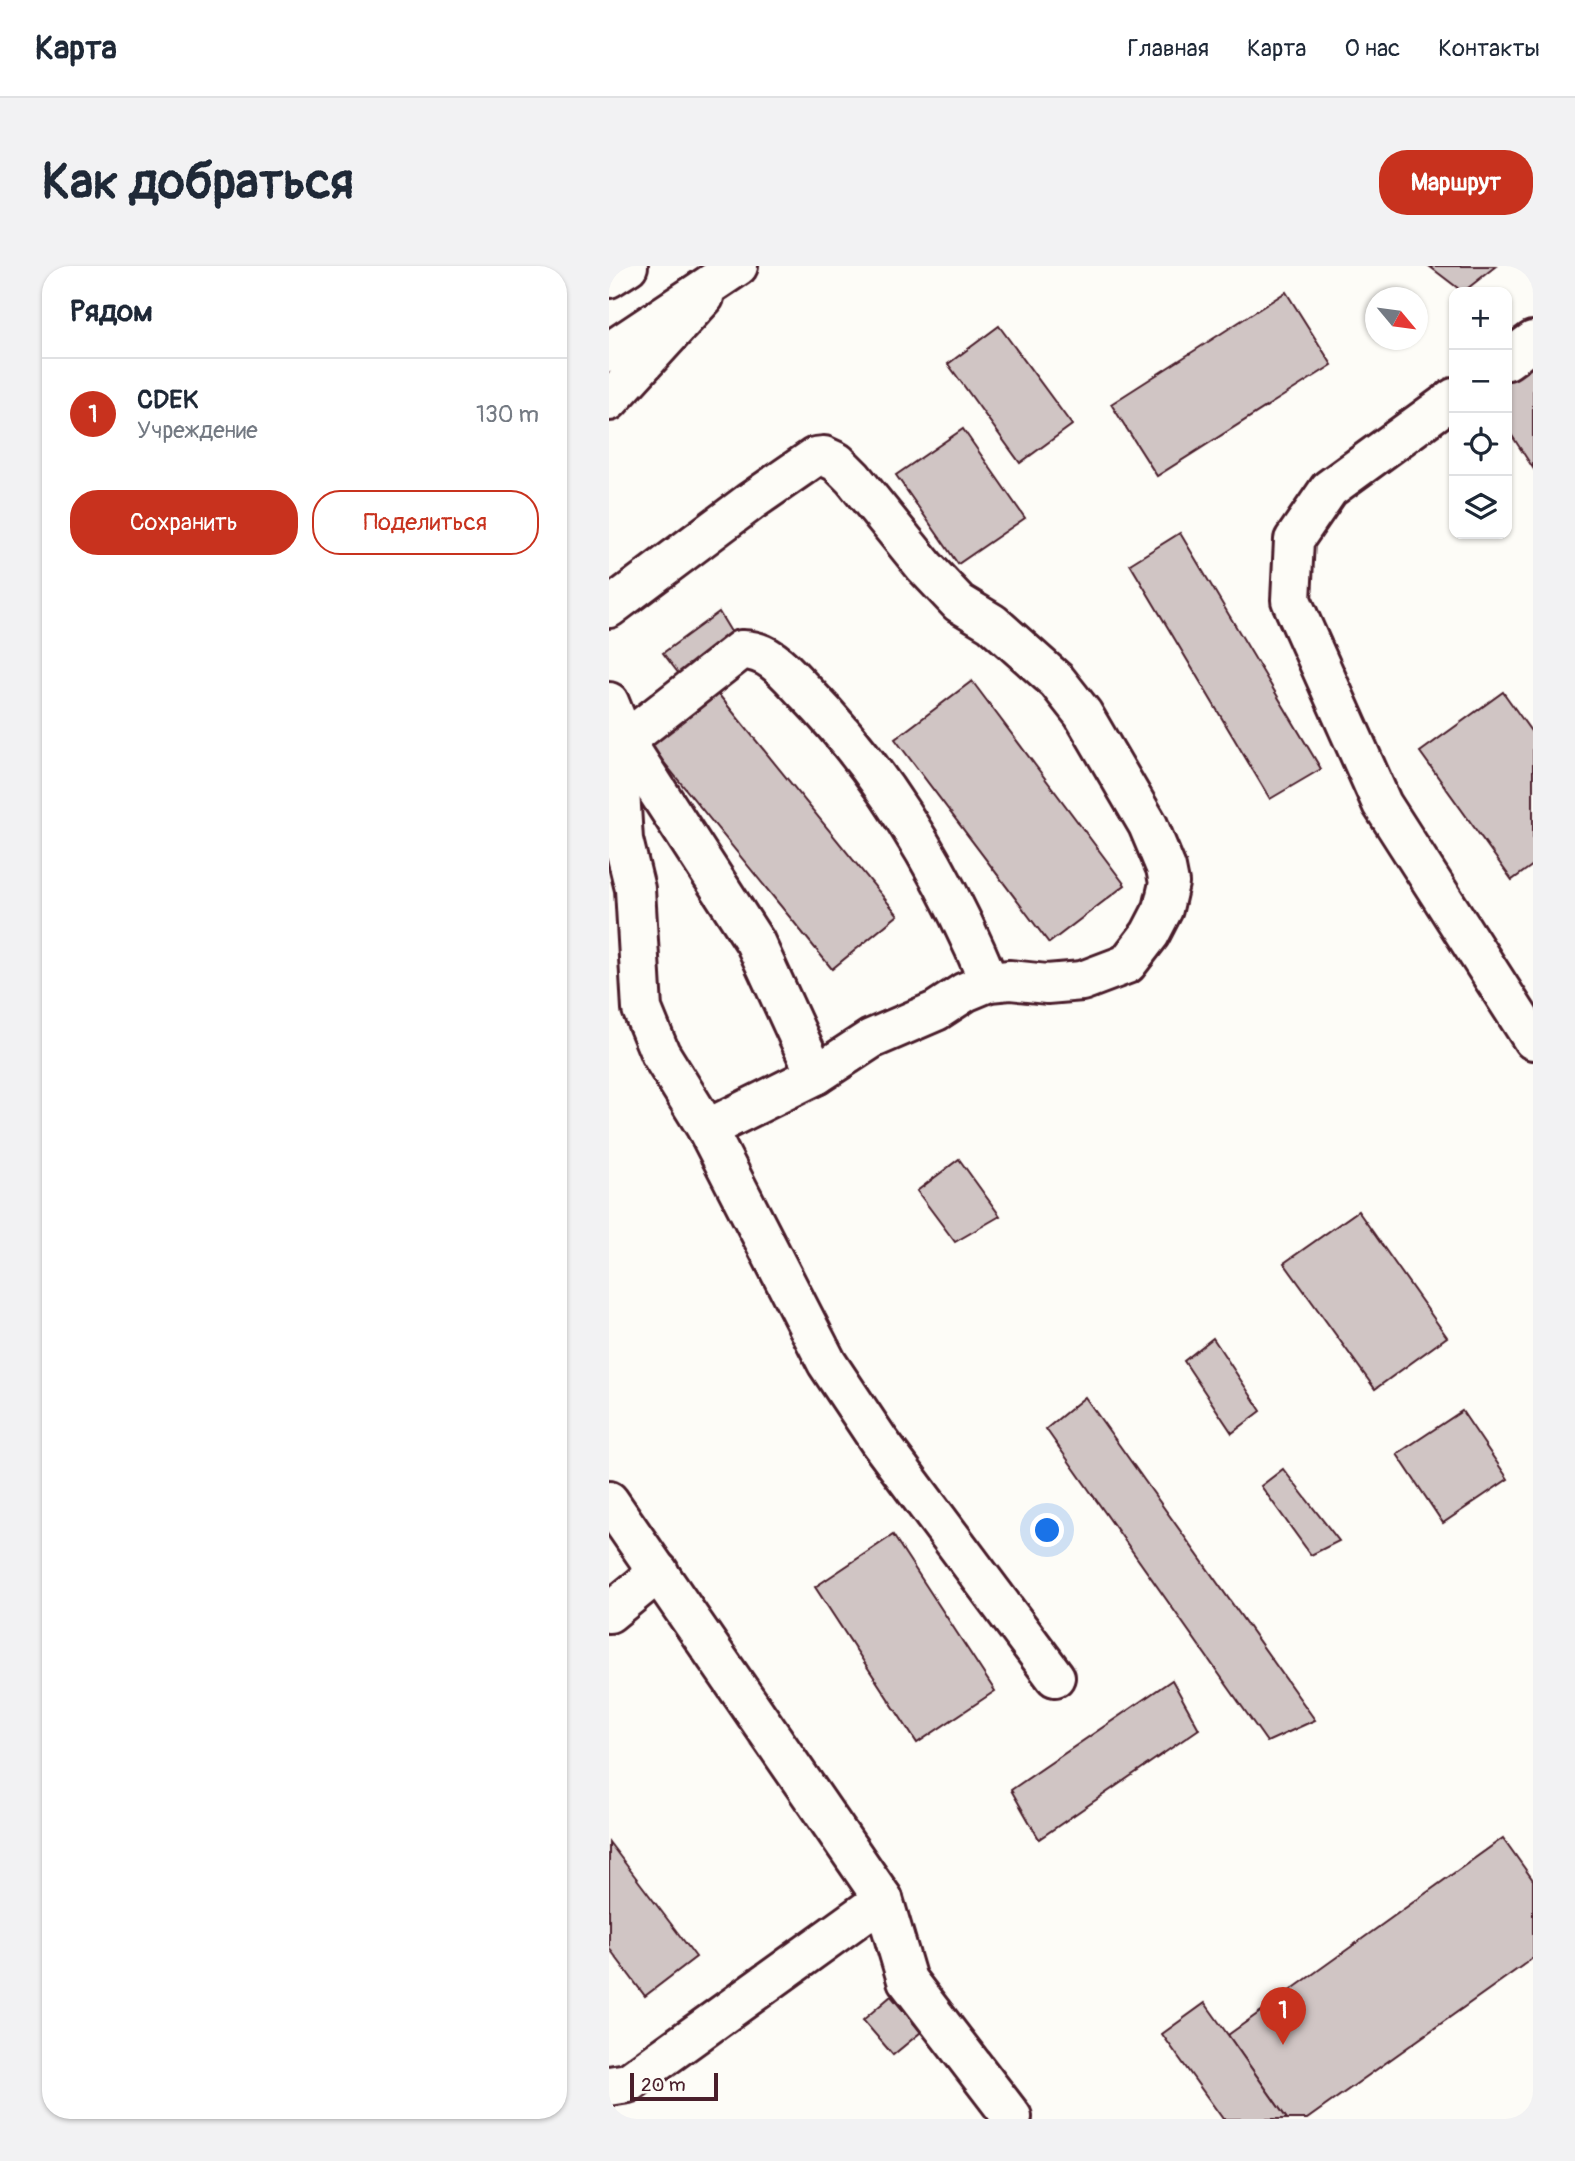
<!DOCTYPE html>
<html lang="ru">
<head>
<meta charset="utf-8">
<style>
  :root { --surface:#fff; --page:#f2f2f3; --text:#1f2937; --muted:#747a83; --line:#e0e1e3; --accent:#c8321e }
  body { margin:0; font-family:Pangolin,sans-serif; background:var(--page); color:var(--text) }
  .controls { position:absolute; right:21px; top:21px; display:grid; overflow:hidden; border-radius:14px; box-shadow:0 2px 5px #0004 }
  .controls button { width:63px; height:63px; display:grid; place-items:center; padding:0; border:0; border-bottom:2px solid var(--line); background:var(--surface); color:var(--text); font:35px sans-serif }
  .compass { position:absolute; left:756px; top:21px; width:63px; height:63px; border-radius:50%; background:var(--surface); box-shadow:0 2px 5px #0004; rotate:119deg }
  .scale { position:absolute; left:21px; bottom:18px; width:88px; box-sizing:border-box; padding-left:7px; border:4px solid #4a1f2b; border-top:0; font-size:19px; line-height:24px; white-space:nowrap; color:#4a1f2b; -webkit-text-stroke:5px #fdfcf7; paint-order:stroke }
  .you { position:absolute; left:439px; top:1265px; width:24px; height:24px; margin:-18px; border:5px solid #fff; border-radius:50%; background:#1a73e8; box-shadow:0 0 0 10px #1a73e833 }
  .badge { display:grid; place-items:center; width:46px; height:46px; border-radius:50%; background:var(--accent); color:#fff; font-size:23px; font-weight:700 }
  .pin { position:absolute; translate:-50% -58px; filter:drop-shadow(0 2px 4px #0008) }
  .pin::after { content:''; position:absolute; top:37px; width:24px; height:21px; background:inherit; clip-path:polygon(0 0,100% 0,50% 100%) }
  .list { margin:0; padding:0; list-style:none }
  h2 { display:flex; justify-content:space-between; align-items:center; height:91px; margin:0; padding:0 28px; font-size:30px }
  h2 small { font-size:23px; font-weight:400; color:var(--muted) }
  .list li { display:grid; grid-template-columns:46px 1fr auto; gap:21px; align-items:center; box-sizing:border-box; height:112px; padding:0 28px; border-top:2px solid var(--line) }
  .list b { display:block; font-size:26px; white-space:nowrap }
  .list p { margin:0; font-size:23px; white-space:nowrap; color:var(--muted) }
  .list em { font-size:23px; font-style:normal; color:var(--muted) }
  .actions { display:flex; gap:14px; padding:21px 28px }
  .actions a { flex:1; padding:16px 0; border:2px solid var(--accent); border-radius:28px; text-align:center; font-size:24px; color:var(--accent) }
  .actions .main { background:var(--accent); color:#fff }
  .icon { flex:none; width:38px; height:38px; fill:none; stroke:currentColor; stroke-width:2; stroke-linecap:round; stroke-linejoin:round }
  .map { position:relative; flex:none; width:924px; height:1853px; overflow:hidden; border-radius:28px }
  header { display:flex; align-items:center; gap:42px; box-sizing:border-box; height:98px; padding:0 35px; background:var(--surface); border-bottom:2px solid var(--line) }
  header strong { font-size:33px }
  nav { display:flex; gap:38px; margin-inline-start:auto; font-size:24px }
  .intro { display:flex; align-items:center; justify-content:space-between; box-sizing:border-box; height:168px; padding:0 42px }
  h1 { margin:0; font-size:49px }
  .button { padding:18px 32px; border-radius:28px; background:var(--accent); color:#fff; font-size:24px; font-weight:700 }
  main { display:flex; gap:42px; padding:0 42px }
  aside { flex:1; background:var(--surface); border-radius:28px; box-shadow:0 2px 5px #0004 }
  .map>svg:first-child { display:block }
</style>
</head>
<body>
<header>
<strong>Карта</strong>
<nav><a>Главная</a><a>Карта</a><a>О нас</a><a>Контакты</a></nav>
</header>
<div class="intro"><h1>Как добраться</h1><a class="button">Маршрут</a></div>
<main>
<aside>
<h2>Рядом<small></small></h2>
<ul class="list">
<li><span class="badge">1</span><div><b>CDEK</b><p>Учреждение</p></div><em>130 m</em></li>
</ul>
<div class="actions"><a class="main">Сохранить</a><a>Поделиться</a></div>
</aside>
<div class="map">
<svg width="924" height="1853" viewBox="0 0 924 1853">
  <rect width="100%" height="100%" fill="#fdfcf7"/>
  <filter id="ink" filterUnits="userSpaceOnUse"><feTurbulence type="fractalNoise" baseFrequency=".0143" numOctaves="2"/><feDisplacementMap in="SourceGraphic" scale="14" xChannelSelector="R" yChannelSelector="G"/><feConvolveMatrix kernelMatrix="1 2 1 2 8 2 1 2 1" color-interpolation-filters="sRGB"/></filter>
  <g filter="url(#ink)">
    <g fill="#d0c5c4" stroke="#4a1f2b" stroke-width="2">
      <polygon points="820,0 887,0 854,26"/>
      <polygon points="677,26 723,99 548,210 502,138"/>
      <polygon points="390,60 463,159 411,197 339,98"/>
      <polygon points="924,91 924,202 898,162 898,108"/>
      <polygon points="354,163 416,252 349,298 287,209"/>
      <polygon points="571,267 712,503 661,533 521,298"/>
      <polygon points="110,346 127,374 73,412 54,387"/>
      <polygon points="363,415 516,619 440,677 286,473"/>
      <polygon points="106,424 289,649 223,703 40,478"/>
      <polygon points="894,426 924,468 924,599 903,614 811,486"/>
      <polygon points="350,893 391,950 346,976 308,925"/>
      <polygon points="749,945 838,1071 766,1123 675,997"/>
      <polygon points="604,1072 652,1145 623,1167 575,1095"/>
      <polygon points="476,1131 706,1454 658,1476 437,1163"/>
      <polygon points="853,1145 899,1213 834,1257 788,1188"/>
      <polygon points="674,1203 730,1275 702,1289 652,1220"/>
      <polygon points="284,1269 386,1425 308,1477 206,1321"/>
      <polygon points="563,1414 590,1463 430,1573 402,1524"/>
      <polygon points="894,1572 924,1614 924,1692 698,1853 678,1853 619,1769"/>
      <polygon points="0,1576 87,1691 36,1730 0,1682"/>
      <polygon points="282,1730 312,1766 284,1789 254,1754"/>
      <polygon points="596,1737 619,1769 678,1853 614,1853 553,1768"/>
    </g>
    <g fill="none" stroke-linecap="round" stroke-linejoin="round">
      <defs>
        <g id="minor">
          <polyline points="898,94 924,75"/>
          <polyline points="845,132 720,223 685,274 682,334 773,538 924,774"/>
          <polyline points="0,135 95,31"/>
          <polyline points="0,342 141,236 206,191 215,190 228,196 244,212 316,301 350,337 383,357 448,415 474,448 539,559 557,602 560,617 554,643 541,668 518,698 473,715 438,718 401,714 380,716 356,726 327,745 262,773 207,809 98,863"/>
          <polyline points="0,436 16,475 11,524 14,574 26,623 33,743 51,787 98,863 218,1097 270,1175 446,1411"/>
          <path d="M207,809L146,676L16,475L132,384C160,383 178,407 196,426C277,509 336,610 380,716"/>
          <polyline points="0,1235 274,1633 298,1714 403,1851"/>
          <polyline points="0,1347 50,1306"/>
          <polyline points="0,1820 19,1817 274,1633"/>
        </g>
        <g id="major">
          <polyline points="0,12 19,0"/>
          <polyline points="0,86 129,0"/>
        </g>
      </defs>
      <use href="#minor" stroke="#4a1f2b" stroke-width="44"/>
      <use href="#major" stroke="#4a1f2b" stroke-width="44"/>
      <use href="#minor" stroke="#fdfcf7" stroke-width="38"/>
      <use href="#major" stroke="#fdfcf7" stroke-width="38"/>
    </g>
  </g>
</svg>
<div class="controls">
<button>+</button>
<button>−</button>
<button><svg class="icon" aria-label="locate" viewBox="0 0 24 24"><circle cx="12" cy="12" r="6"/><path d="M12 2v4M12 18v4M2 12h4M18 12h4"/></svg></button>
<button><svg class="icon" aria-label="layers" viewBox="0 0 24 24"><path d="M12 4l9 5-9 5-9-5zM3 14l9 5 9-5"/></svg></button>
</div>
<svg class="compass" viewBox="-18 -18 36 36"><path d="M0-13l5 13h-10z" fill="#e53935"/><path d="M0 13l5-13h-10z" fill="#747a83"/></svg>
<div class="scale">20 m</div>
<div class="you"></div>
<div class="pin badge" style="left:674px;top:1779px">1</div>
</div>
</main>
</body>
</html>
